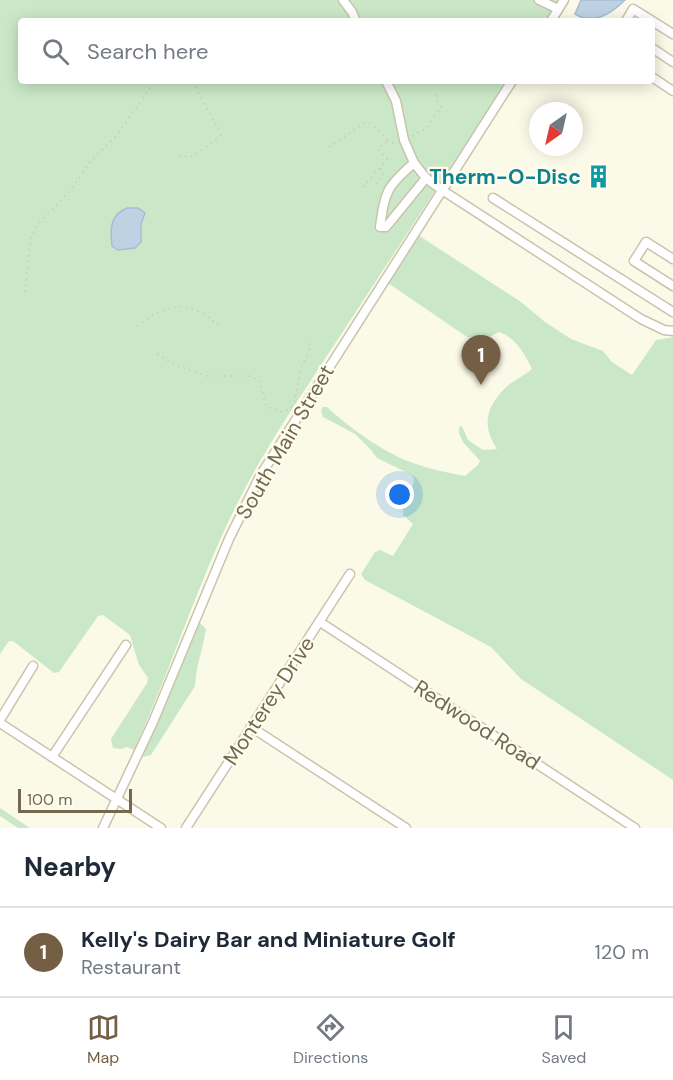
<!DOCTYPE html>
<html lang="en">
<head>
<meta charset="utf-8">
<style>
  :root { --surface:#fff; --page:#f6f6f7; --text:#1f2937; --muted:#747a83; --line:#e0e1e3; --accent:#745f45 }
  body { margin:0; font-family:"DM Sans",sans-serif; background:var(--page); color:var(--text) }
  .compass { position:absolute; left:529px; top:102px; width:54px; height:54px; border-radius:50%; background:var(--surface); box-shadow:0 3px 15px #0003; rotate:214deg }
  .scale { position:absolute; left:18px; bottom:15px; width:114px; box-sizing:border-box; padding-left:6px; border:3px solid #74684e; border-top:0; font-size:16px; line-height:21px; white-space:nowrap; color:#74684e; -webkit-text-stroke:4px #fefdef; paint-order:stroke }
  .you { position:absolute; left:400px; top:495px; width:21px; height:21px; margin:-15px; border:4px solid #fff; border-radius:50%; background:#1a73e8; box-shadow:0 0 0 9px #1a73e833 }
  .badge { display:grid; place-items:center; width:39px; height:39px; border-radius:50%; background:var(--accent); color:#fff; font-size:20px; font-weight:700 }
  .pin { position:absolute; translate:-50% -50px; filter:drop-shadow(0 2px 3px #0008) }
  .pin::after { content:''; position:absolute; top:32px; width:21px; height:18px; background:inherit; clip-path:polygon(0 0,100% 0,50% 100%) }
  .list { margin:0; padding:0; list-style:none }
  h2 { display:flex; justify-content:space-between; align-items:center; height:78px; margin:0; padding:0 24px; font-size:26px }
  h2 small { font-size:20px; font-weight:400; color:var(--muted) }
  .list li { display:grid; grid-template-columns:39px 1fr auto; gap:18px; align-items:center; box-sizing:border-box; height:90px; padding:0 24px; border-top:2px solid var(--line) }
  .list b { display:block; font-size:22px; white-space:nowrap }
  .list p { margin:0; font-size:20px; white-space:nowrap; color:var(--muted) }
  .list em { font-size:20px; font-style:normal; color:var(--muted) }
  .icon { flex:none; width:33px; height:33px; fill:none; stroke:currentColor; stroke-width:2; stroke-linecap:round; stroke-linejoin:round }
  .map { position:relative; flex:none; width:673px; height:828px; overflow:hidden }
  .search { position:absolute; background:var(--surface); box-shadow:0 3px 15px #0003; left:18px; right:18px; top:18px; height:66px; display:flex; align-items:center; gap:15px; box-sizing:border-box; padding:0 21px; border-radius:6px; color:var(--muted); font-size:22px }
  .sheet { height:168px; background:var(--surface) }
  nav { display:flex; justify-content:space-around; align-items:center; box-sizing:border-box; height:84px; border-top:2px solid var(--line); background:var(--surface); font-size:16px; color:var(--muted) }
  nav a { display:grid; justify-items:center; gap:3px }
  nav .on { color:var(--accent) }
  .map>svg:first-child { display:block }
</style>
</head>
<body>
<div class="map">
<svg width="673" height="828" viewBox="0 0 673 828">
  <rect width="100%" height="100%" fill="#fbfae8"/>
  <g fill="#cae8c7">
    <path d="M0,0H560L546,21H21V81H507L287,417C269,445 252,474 237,504C197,584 171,670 134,750L127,747L121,749L113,748L111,739L147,683L148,678L139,665L130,635L103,615L98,616L59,672L54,673L13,641H9L0,654Z"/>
    <path d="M418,235L521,302L545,322L571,339L603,351L612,362L632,375L656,340L673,337V780L521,679L491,647L365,580L361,574L375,552L380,550L393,556L413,524L403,515V507L411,496L414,479L412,475L377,458L371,450L355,434L323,417L321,410L323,407H327C351,429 388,456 419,465C434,470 450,473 465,476L478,465L480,461C472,450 457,441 459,427L462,426L468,440L483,450L497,449C482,426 485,409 505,388C512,381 524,376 532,369C525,354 515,337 499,332L488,338L467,337L388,283Z"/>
    <path d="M198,621L206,629C203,648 196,667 195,686L151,755L142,757L160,717Z"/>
    <polygon points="0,808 30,828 18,828 0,816"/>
  </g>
  <g fill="#bed2e3" stroke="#a5bed5" stroke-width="1.5">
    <path d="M581,0H625C612,13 594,26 575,14Z"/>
    <path d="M127,208H138L145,213L141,224V242L135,248L118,250L112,246C110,229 110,215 127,208Z"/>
  </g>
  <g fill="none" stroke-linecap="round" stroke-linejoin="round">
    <defs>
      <g id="minor">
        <polyline points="343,0 352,12 356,21"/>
        <polyline points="539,0 558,9"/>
        <polyline points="551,21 564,0"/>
        <polyline points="626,21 633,9 673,34"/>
        <polyline points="652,48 673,62"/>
        <polyline points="652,77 673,91"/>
        <polyline points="386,81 396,101 404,140 414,163 426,178 442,190 641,319 664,330 673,331"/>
        <path d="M414,163C386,187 385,192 380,227H386L426,178"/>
        <polyline points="493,198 673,312"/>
        <polyline points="673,259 646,242 634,261 673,286"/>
        <polyline points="320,622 635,828"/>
        <polyline points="0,720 33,666"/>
        <polyline points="0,723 161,828"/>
        <polyline points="251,727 406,828"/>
        <polyline points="52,757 126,645"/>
        <polyline points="103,828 153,722 229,539 260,476 512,81"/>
        <polyline points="186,828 350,574"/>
      </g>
    </defs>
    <use href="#minor" stroke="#cac3ac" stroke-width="11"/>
    <g stroke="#d4c6a5" stroke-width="1.5" stroke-dasharray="1.5 4.5" stroke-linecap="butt">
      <polyline points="412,136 427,128 441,107 438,104 436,92"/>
      <path d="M329,147L366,122C380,126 383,143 398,144"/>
      <path d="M179,155C182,156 186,157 189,157C195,156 218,139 221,134L192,81"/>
      <polyline points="376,184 384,173 380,169"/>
      <polyline points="363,187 387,159 378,149 387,141"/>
      <polyline points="25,292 30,241 37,225 69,192 91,161 117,135 153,84"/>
      <path d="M137,326C157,312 173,300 198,311C207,315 213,322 222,326"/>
      <polyline points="157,354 176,365 206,376 251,376 260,382 266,406 280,412 290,409 294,403 302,366 310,348 310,341"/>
    </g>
    <use href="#minor" stroke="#fff" stroke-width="8"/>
  </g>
  <defs>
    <symbol id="building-bare" viewBox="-9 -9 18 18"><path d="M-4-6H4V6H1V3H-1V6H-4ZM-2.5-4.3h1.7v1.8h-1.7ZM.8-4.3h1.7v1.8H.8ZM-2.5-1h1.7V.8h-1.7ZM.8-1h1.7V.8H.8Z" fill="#0f9aa8" stroke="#fefdef" stroke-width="2.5" paint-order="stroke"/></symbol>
  </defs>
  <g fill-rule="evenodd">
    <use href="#building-bare" x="582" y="160" width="33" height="33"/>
  </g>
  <g text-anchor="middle" stroke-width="4.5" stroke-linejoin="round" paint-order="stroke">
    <g font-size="21" font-weight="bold" fill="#0d838f" stroke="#fefdef" text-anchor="end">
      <text x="581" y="184">Therm-O-Disc</text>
    </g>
    <g font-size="21" fill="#74684e" stroke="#fefdef">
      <text transform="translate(285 442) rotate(-60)" y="7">South Main Street</text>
      <text transform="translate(269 701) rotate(-57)" y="7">Monterey Drive</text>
      <text transform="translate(477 725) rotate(33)" y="7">Redwood Road</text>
    </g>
  </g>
</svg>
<svg class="compass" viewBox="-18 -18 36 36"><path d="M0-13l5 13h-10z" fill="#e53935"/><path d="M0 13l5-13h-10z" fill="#747a83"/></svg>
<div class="scale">100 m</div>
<div class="you"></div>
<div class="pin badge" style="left:481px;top:385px">1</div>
<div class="search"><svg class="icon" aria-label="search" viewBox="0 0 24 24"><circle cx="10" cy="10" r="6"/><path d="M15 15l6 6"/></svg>Search here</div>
</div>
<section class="sheet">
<h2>Nearby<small></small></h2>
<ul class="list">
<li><span class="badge">1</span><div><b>Kelly's Dairy Bar and Miniature Golf</b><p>Restaurant</p></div><em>120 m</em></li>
</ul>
</section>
<nav>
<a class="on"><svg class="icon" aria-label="map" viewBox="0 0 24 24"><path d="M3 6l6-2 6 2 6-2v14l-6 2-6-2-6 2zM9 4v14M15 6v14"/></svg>Map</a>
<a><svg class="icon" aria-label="directions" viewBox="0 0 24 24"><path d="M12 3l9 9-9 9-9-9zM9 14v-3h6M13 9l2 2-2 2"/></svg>Directions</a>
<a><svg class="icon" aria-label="saved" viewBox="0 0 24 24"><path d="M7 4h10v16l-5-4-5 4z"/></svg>Saved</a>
</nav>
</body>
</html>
